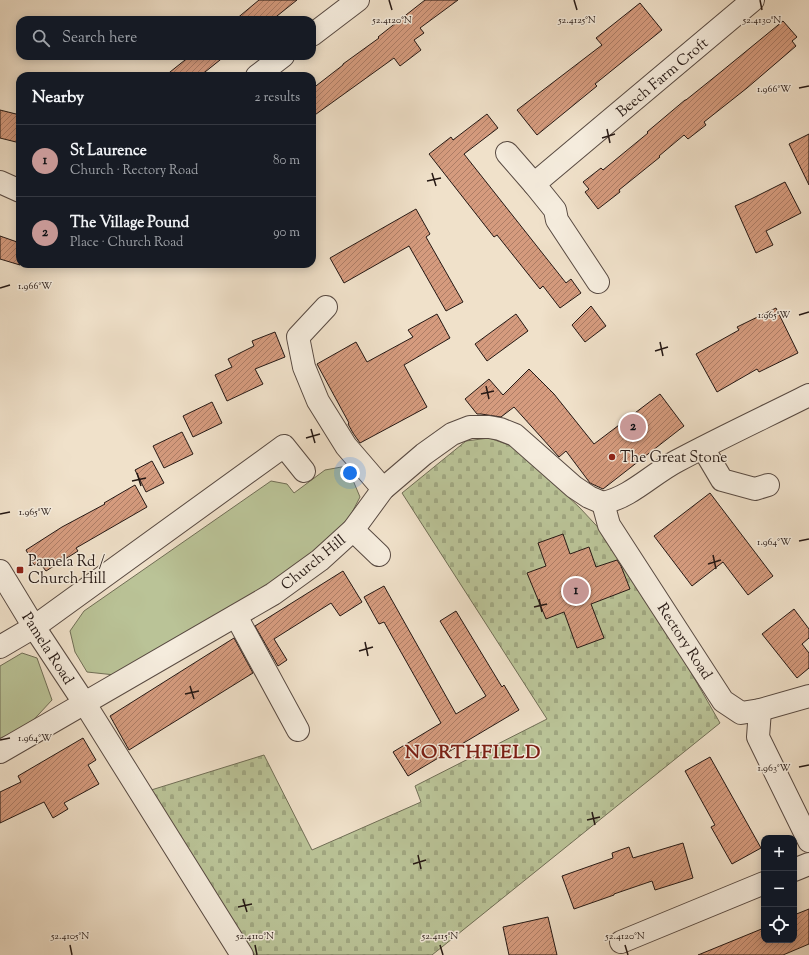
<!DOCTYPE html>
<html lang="en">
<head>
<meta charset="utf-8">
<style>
  :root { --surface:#171b24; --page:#242831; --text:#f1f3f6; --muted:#9ea1a6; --line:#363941; --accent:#c59692 }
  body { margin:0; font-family:"Sorts Mill Goudy",serif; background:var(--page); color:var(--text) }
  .controls { position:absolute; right:12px; bottom:12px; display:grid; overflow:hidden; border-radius:8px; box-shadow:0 2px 10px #0003 }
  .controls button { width:36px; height:36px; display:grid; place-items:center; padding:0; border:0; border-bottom:1px solid var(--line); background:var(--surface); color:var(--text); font:20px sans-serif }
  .you { position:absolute; left:350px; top:473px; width:14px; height:14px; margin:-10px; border:3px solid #fff; border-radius:50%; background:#1a73e8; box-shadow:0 0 0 6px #1a73e833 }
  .badge { display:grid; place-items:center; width:26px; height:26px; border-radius:50%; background:var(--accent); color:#111; font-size:13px; font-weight:700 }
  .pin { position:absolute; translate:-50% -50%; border:2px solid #fff; box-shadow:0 1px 4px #0006 }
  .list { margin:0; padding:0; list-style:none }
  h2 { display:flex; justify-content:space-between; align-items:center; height:52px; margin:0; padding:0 16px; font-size:17px }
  h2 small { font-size:13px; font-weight:400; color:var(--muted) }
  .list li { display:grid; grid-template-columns:26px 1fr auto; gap:12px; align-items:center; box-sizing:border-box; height:72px; padding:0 16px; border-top:1px solid var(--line) }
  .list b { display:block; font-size:15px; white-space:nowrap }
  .list p { margin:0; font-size:13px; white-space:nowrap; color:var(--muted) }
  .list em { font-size:13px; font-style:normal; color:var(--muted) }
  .icon { flex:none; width:22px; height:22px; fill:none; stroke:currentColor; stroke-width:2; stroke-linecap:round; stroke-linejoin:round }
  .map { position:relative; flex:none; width:809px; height:955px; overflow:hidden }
  .search { position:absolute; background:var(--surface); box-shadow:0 2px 10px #0003; left:16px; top:16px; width:300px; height:44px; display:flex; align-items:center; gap:10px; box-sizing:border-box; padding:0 14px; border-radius:12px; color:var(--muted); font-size:15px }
  .panel { position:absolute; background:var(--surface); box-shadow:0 2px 10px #0003; left:16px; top:72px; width:300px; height:196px; border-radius:12px }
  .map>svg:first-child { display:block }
</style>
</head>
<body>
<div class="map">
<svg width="809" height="955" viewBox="0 0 809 955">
  <defs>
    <pattern id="cemetery-stones" width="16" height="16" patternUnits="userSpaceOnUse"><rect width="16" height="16" fill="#bac397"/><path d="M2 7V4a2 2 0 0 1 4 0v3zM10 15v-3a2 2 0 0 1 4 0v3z" fill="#a0a781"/></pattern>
    <pattern id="building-hatch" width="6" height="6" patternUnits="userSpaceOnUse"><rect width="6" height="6" fill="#d59b7e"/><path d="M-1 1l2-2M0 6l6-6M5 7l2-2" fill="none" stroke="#ad7d66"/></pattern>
  </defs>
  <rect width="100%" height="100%" fill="#f0e1ca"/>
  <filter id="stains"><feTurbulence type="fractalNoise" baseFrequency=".005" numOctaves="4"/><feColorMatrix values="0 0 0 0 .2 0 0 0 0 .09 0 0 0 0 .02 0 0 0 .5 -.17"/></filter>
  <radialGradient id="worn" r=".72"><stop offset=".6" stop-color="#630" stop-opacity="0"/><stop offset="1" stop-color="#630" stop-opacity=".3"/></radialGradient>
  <g fill="#bac397" stroke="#706e56">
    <polygon points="347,466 360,497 345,526 275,582 115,675 87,672 75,652 70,631 84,611 271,481 287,484 294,493 325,470"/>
    <polygon points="22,653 37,658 52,700 26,728 0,738 0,666"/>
  </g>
  <polygon fill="url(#cemetery-stones)" stroke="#706e56" points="489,438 515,447 580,508 608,538 631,568 720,723 432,955 255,955 148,791 264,755 312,850 421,802 415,786 547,719 402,493 466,441"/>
  <g fill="url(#building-hatch)" stroke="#251814">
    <polygon points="259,0 297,0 272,20 235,20"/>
    <polygon points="425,0 458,0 420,28 424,33 414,40 421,50 400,66 394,58 312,117 312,89 343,65 343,64 379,38 378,37"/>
    <polygon points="640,3 662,30 595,84 597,86 537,135 517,110 602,45 596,38"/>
    <polygon points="783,21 797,37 792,41 796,46 747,88 704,122 706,125 688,139 684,135 659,156 660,157 619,190 620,192 598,209 585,192 589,189 583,182 601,168 603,170 648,133 647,132 685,100 686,100 722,71"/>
    <polygon points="190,56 225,56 200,76 165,76"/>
    <polygon points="0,110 20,115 20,143 0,138"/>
    <polygon points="487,114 498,128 464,154 566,283 571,279 581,293 560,308 543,286 540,289 497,235 494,237 429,154 451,137 453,140"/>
    <polygon points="809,134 809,185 789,144"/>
    <polygon points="785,182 801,213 766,231 773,245 756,253 735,206 751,199"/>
    <polygon points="416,209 430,234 426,237 463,302 446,311 409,246 344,283 330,258"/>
    <polygon points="0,236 20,243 20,265 0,259"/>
    <polygon points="591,306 606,326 585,342 572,325"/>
    <polygon points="776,308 798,353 759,372 757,369 717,392 696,354 739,330 737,327"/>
    <polygon points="437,314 450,338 404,365 427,407 360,443 353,433 348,424 349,423 317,364 356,342 367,362 413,337 408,330"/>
    <polygon points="516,314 528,331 487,361 475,344"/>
    <polygon points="275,332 285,357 255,369 263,384 227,401 215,375 232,367 228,359 254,346 252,341"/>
    <polygon points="529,369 554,394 594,444 660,394 684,426 603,489 590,483 566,451 559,457 514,407 501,417 481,414 477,414 465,399 489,379 503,395"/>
    <polygon points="212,402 222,423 193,437 183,416"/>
    <polygon points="182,432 193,454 164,468 153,446"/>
    <polygon points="152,461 164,483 146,492 135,470"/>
    <polygon points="135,485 147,507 76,548 78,551 46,571 39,562 34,565 26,550 62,527 105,504 104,503"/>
    <polygon points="710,493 773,576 748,595 723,562 692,586 654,536"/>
    <polygon points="563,534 570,554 589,547 596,567 617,560 621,566 630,589 591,604 604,638 577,648 564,612 546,619 527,573 546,566 538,543"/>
    <polygon points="343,571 362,602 340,616 331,603 274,639 287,660 278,666 255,626"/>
    <polygon points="384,586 456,714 486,696 440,621 456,611 502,687 504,685 519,710 408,776 393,752 441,723 384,622 379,624 364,597"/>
    <polygon points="794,609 809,629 809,638 802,644 809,653 809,668 797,678 762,634"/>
    <polygon points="234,638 253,673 129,750 110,716"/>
    <polygon points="83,738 96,760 88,765 99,784 64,803 68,809 53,818 44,802 0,823 0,792 21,782 18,776"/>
    <polygon points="710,757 761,848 732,864 711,827 715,825 685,771"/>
    <polygon points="683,843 693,878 655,890 652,881 614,894 614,895 574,909 562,876 613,858 612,853 629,847 633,858"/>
    <polygon points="809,909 809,944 783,955 698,955 764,928 764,940 794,940 794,915"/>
    <polygon points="548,917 557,955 509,955 503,927"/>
  </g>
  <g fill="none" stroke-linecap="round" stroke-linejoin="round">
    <defs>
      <g id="minor">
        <polyline points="312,35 358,0"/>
        <polyline points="257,76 283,56"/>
        <polyline points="507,153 534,184 753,0"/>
        <polyline points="0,182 20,191"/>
        <polyline points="534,184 555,210 557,220 598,282"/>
        <polyline points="326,307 298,337 304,367 318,401 346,446 383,489"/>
        <polyline points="703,448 722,480 755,489 768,485"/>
        <polyline points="603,503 609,525 723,701 741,713 760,710 809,696"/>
        <path d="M603,503C631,497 652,474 677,461C720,438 765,417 809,395"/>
        <polyline points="353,530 379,555"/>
        <polyline points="0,571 34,627 85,704 242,955"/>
        <polyline points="236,616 298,730"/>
        <polyline points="0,647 34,627 284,446 304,471"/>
        <polyline points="760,710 758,737 809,841"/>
        <polyline points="0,752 273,594 320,560 353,530 383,489 424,454 452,434 470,427 489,427 500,429 515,435 574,487 589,497 603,503"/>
        <polyline points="794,870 809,864"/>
        <polyline points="621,942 764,883"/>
      </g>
    </defs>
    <use href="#minor" stroke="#584a42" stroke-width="24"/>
    <use href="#minor" stroke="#f5ecdd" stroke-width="22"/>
  </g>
  <path fill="none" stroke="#251814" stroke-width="1.5" d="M389,0L392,10M574,0L577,10M760,0L762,10M799,88L809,86M607,129L610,143M602,138L615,134M432,173L436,186M427,181L441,178M0,288L10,285M799,315L809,312M660,342L663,356M655,351L668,347M486,386L489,399M481,394L494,391M311,429L315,443M306,438L320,434M137,473L141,486M132,481L146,478M0,514L10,512M799,541L809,539M713,555L716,569M708,564L721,560M539,599L542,612M534,607L547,604M365,642L368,656M359,651L373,647M190,686L194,699M185,694L199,691M0,740L10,738M799,767L809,765M592,812L595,825M587,820L600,817M418,855L421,869M413,864L426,860M243,899L247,912M238,907L252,904M70,945L72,955M255,945L257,955M440,945L443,955M625,945L628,955"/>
  <g fill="#8f2418" stroke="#f5ecdd" stroke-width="1.5">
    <circle cx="612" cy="457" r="4"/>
    <rect x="16" y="566" width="8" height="8" rx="2"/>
  </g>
  <g text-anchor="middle" stroke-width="3" stroke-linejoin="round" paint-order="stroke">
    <g font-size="15" fill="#251814" stroke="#f5ecdd">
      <text transform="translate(662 77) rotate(-40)" y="5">Beech Farm Croft</text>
      <text transform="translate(313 562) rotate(-39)" y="5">Church Hill</text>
      <text transform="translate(685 641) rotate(57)" y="5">Rectory Road</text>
      <text transform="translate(48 648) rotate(57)" y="5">Pamela Road</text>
    </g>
    <g font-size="15" fill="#251814" stroke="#f5ecdd" text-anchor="start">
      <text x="620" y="462">The Great Stone</text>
      <text x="28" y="566">Pamela Rd /<tspan x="28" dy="17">Church Hill</tspan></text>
    </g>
    <g font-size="19" font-weight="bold" letter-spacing="1" fill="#7a1f14" stroke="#f5ecdd">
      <text x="473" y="758">NORTHFIELD</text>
    </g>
  </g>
  <g font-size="10" text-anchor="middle" fill="#251814" stroke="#f5ecdd" stroke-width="3" stroke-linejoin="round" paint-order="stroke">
    <text x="392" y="23">52.4120°N</text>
    <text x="577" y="23">52.4125°N</text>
    <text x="762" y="23">52.4130°N</text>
    <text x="774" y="92">1.966°W</text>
    <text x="35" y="289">1.966°W</text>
    <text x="774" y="318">1.965°W</text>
    <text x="35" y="515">1.965°W</text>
    <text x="774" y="545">1.964°W</text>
    <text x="35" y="741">1.964°W</text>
    <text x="774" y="771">1.963°W</text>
    <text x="70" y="939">52.4105°N</text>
    <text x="255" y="939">52.4110°N</text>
    <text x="440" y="939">52.4115°N</text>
    <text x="625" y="939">52.4120°N</text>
  </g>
  <rect width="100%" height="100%" filter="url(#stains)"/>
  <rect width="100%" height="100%" fill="url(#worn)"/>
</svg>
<div class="controls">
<button>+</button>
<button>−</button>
<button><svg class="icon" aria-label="locate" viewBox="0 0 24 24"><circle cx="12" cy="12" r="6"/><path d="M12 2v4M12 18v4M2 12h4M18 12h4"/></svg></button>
</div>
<div class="you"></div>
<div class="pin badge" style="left:576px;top:591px">1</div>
<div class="pin badge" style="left:633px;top:427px">2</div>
<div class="search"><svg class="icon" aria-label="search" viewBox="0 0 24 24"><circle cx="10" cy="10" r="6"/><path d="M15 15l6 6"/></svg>Search here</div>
<section class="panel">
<h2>Nearby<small>2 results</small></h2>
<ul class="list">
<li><span class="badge">1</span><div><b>St Laurence</b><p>Church · Rectory Road</p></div><em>80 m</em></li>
<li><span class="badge">2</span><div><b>The Village Pound</b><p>Place · Church Road</p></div><em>90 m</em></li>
</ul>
</section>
</div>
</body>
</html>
